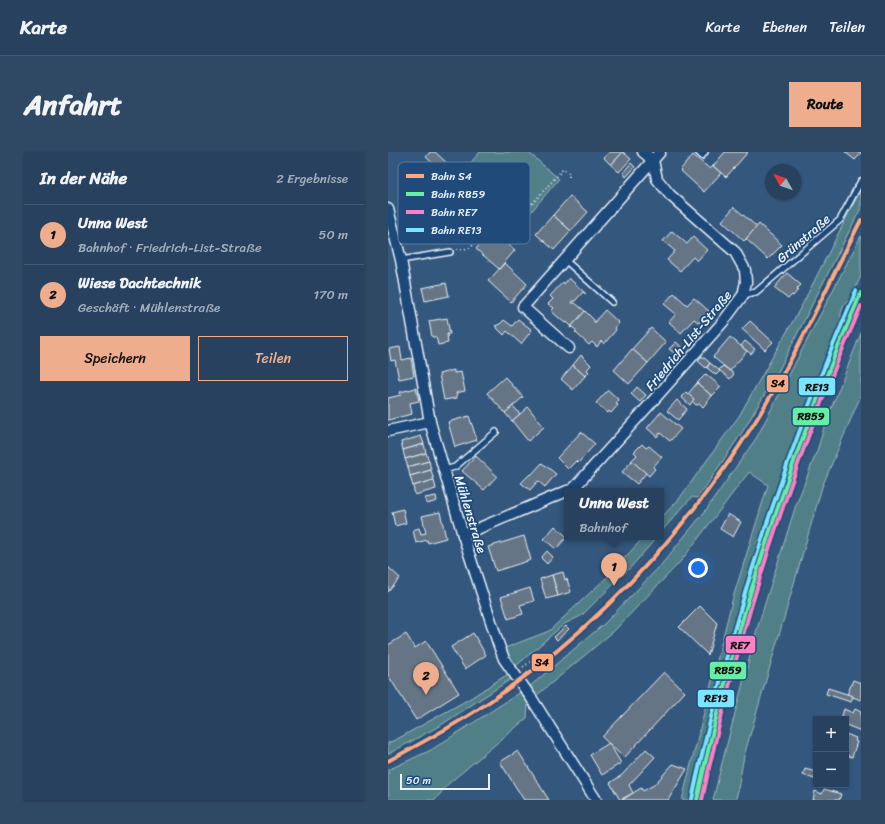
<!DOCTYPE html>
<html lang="de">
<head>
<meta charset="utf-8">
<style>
  :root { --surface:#27415e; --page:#2f4864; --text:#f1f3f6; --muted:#a4afbc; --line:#435a73; --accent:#eead8d }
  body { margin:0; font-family:Sriracha,sans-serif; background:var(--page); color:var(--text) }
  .controls { position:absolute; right:12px; bottom:12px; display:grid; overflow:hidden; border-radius:0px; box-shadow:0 1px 3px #0004 }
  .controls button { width:36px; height:36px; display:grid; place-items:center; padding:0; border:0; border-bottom:1px solid var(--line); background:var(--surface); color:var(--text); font:20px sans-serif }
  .compass { position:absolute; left:377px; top:12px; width:36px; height:36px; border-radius:50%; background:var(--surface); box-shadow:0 1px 3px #0004; rotate:310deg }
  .scale { position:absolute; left:12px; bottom:10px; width:90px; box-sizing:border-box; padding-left:4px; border:2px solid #e8f1f8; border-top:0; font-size:11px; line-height:14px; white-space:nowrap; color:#e8f1f8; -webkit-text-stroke:3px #1f4a7a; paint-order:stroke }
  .you { position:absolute; left:310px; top:416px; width:14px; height:14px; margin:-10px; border:3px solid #fff; border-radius:50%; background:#1a73e8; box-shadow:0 0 0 6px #1a73e833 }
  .badge { display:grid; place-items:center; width:26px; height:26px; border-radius:50%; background:var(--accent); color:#111; font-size:13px; font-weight:700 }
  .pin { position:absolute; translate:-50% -33px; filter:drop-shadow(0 1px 2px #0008) }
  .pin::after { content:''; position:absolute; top:21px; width:14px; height:12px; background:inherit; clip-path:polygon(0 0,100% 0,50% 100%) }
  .popup { position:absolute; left:176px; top:336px; width:100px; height:52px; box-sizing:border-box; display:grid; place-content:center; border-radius:0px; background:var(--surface); filter:drop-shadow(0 1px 3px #0005); font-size:13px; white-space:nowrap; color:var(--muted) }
  .popup b { font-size:15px; color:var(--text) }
  .popup::after { content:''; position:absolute; left:50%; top:100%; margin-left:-8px; border:8px solid transparent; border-top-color:var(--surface) }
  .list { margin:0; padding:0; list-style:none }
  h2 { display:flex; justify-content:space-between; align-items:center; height:52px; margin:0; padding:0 16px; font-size:17px }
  h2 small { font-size:13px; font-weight:400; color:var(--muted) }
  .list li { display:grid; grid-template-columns:26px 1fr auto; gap:12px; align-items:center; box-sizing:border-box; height:60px; padding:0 16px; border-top:1px solid var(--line) }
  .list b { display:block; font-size:15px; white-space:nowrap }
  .list p { margin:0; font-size:13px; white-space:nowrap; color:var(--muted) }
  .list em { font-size:13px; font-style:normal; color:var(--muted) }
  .actions { display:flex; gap:8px; padding:12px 16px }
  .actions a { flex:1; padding:9px 0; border:1px solid var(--accent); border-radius:0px; text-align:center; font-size:14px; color:var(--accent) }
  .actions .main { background:var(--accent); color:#111 }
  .map { position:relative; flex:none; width:473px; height:648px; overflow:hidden; border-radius:0px }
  header { display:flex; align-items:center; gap:24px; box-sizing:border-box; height:56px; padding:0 20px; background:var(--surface); border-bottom:1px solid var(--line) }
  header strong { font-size:19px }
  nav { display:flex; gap:22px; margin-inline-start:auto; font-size:14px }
  .intro { display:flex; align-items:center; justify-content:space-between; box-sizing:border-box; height:96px; padding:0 24px }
  h1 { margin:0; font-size:28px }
  .button { padding:10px 18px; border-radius:0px; background:var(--accent); color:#111; font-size:14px; font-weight:700 }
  main { display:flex; gap:24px; padding:0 24px }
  aside { flex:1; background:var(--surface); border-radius:0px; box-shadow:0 1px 3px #0004 }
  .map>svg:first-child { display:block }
</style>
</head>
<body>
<header>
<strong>Karte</strong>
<nav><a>Karte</a><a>Ebenen</a><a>Teilen</a></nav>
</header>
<div class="intro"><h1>Anfahrt</h1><a class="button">Route</a></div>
<main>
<aside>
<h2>In der Nähe<small>2 Ergebnisse</small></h2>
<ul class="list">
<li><span class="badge">1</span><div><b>Unna West</b><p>Bahnhof · Friedrich-List-Straße</p></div><em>50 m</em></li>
<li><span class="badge">2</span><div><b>Wiese Dachtechnik</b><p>Geschäft · Mühlenstraße</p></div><em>170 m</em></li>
</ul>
<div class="actions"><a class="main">Speichern</a><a>Teilen</a></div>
</aside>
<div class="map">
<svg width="473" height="648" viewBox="0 0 473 648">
  <rect width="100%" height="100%" fill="#34577d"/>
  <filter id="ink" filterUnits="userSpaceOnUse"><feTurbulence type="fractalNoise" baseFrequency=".025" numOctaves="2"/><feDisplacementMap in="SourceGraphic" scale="8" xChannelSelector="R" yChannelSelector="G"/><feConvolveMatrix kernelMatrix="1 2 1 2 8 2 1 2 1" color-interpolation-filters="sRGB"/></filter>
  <g filter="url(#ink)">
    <g fill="#517f88" stroke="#9cb8c0">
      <polygon points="92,0 140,0 171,27 136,68 77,17"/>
      <polygon points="473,37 473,56 391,218 355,279 310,346 304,345 273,380 273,366 291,347 351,264 414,153"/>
      <path d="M473,84V124L463,146L456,153L453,161V171L419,254C412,265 408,277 406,290L377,374L369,391L368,401L345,478L340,487L338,495L337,505L317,583L311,601L310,611L302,648H294L344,449L380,333L361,320L293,409L226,479L148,544L141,535L217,471L273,413L318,358L369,285Z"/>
      <polygon points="473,181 473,243 434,335 356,604 348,648 325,648 333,615 369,477 396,391 407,356 430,296 437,272"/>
      <polygon points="256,385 269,385 243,415 193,464 176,472 127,515 117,496 161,479 218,426"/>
      <polygon points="120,522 123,527 53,573 0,602 0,591 9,587 81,547"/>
      <polygon points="133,540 140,550 139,566 60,632 47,648 0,648 0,618 43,598"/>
    </g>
    <g fill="#657585" stroke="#e8f1f8">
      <polygon points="42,0 47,0 60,12 53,19 38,5"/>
      <polygon points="221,0 235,0 223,13 216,6"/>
      <polygon points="235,0 243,7 231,20 223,13"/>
      <polygon points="337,0 360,0 338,25 325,14"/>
      <polygon points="457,0 473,0 473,1 467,8"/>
      <polygon points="305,3 322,17 325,14 333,21 316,40 292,18"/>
      <polygon points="243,11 247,15 238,25 235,21"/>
      <polygon points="42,39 66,59 50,77 27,57"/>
      <polygon points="182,44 200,60 183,79 165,63"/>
      <polygon points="74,50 96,70 79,90 56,69"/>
      <polygon points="346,55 369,75 356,89 334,69"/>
      <polygon points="165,63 183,79 166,98 148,82"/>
      <polygon points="371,72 394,93 380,107 358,87"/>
      <polygon points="104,78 127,98 111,117 88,97"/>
      <polygon points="284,79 299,92 305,85 319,98 309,109 305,105 292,119 279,108 287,99 275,89"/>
      <polygon points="117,111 139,132 123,150 100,129"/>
      <polygon points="399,121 413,133 409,137 410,138 405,144 404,143 400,147 386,136"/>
      <polygon points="181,126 198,142 195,140 187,149 184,149 184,151 187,151 197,159 182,176 183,174 179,170 177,171 163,159 166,156 160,152 165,147 162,144 175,130 176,132"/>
      <polygon points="58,131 61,144 37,149 34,136"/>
      <polygon points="286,141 299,153 306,146 321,159 311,171 306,167 293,181 281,170 288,162 276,152"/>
      <polygon points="217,158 231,171 227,176 228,178 216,192 213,189 209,195 204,190 201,193 187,180 189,179 184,175 182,176 197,159 206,168 206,170 208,170 208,168"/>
      <polygon points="59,166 62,182 59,182 60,191 50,193 48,185 44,185 41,169"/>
      <polygon points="130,167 144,178 133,192 119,179 116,183 107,174 112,172 116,168 124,174"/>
      <polygon points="362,169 385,190 377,198 354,177"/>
      <polygon points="263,176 278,190 260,211 244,197"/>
      <polygon points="342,185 359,199 342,219 325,205"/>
      <polygon points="357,189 367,197 363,202 353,194"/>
      <polygon points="288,190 297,198 291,205 281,197"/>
      <polygon points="12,195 14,208 23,206 26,224 11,227 7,208 3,209 1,197"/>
      <polygon points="244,197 260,211 241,232 226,218"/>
      <polygon points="193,203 203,213 199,218 201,220 197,224 185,213"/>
      <polygon points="314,204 322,211 318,216 310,209"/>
      <polygon points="322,211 332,219 328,223 319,216"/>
      <polygon points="185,213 197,224 185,238 173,227"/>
      <polygon points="335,214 346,222 342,227 331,218"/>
      <polygon points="66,218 66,221 73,220 77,239 68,241 69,246 56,248 51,222"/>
      <polygon points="318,222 333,235 324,244 309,231"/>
      <polygon points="117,225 135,245 117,261 99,241"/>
      <polygon points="309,231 324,244 315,255 312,252 308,253 304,249 306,247 300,242"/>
      <polygon points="249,235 258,243 252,250 243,242"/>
      <polygon points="28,236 31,249 22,251 24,262 0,268 0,246 13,243 12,240"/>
      <polygon points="220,238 231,248 228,252 230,253 223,261 221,259 220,261 208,251"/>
      <polygon points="298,240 306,247 302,253 293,245"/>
      <polygon points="289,248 299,257 290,268 279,259"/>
      <polygon points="125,254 132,262 124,269 117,261"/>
      <polygon points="140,255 156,275 140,289 124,269"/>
      <polygon points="273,260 293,277 282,289 272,281 269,285 259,276"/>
      <polygon points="81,264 89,288 67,295 60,270"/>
      <polygon points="193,280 207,292 190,311 188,309 180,317 169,306"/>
      <polygon points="33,284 36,292 15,298 13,290"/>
      <polygon points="36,292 38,301 17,307 15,298"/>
      <polygon points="254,292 258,296 261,294 274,305 265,315 267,317 261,324 243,309 249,303 246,300"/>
      <polygon points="38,301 41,309 20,315 17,307"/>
      <polygon points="88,304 109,324 96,338 74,319"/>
      <polygon points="41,309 43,318 22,324 20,315"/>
      <polygon points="244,309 258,321 249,332 234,320"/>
      <polygon points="154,311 168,322 157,335 150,329 142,338 133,331 142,322 143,323"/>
      <polygon points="43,318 46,328 25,334 22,324"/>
      <polygon points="46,328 48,337 27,343 25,334"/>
      <polygon points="48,344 49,349 39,352 37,346"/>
      <polygon points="15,357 18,371 7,374 4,360"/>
      <polygon points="52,360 58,386 40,391 39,388 28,391 25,378 31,376 33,382 38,381 34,364"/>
      <polygon points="340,362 353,370 345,385 332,377"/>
      <polygon points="167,374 179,385 168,397 156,387"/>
      <polygon points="136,384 143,408 108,419 100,395"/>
      <polygon points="159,399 165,405 159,412 153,406"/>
      <polygon points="0,415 12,426 0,440"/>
      <polygon points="175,420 177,428 179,427 183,440 170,444 164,423"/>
      <polygon points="164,423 170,444 158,447 152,427"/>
      <polygon points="142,436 146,449 132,453 135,462 120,467 113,445"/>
      <polygon points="312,454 329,471 320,503 291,475"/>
      <polygon points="178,474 181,477 169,488 166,485"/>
      <polygon points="85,481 98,503 77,517 63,495"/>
      <polygon points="18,482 27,496 38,489 71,541 28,568 0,523 0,493"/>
      <polygon points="276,520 297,540 236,606 214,585"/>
      <polygon points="465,528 473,531 473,548 459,543"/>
      <polygon points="440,536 465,544 463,550 438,542"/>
      <polygon points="456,557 465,561 467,557 473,560 473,579 458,573 458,567 453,567"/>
      <polygon points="458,582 468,586 467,589 469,590 464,605 458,603"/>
      <polygon points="221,591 233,611 214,623 202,603"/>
      <polygon points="258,597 267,605 241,633 245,641 232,648 222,631 234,623"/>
      <polygon points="130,599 161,648 136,648 112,610"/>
      <polygon points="285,612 299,617 280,648 234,648 253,636 255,639 266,633"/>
      <polygon points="417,617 428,620 426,627 415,623"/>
      <polygon points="436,637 453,642 451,648 425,648 427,639 434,642"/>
    </g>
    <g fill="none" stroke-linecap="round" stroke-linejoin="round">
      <defs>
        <g id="service">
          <polyline points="310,0 314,4 317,0"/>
          <polyline points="13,108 62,100"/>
          <polyline points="177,108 224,150"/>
          <polyline points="355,143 368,140 452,68 473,29"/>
          <polyline points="56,318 67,315 108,280"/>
        </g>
        <g id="minor">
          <polyline points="0,57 13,108 42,270 75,383 110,491 116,507 144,547 208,648"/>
          <polyline points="181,196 135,155 265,8 255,0"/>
          <polyline points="0,279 42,270"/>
          <polyline points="180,339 185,337 254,261 335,170 355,143 358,130 357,118 347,100 282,43 269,27 265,8 272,0"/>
          <polyline points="75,383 179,339"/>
        </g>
      </defs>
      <use href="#service" stroke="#e8f1f8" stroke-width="8"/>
      <use href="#minor" stroke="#e8f1f8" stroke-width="13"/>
      <g stroke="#e8f1f8" stroke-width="2" stroke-dasharray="1 3" stroke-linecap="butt">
        <polyline points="54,30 62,32 96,26 144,52"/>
        <polyline points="69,98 82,96 116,61 144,52 175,17 181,21 181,25"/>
        <polyline points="135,515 153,502"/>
      </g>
      <use href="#service" stroke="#1f4a7a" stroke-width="5"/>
      <use href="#minor" stroke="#1f4a7a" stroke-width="10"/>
      <defs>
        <path id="rail-1" d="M0,609C39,588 78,567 114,541C216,469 300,376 367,270C407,206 438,136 473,68"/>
        <path id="rail-2" d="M309,648C346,474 402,304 473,141"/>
        <path id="rail-3" d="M314,648C350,479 404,312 473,154"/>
        <path id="rail-4" d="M304,647C341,473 397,302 468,139"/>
      </defs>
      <use href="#rail-1" stroke="#1f4a7a" stroke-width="7"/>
      <use href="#rail-2" stroke="#1f4a7a" stroke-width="7"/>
      <use href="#rail-3" stroke="#1f4a7a" stroke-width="7"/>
      <use href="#rail-4" stroke="#1f4a7a" stroke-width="7"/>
      <use href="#rail-1" stroke="#ffa980" stroke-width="4"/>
      <use href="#rail-2" stroke="#66eda8" stroke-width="4"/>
      <use href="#rail-3" stroke="#ff80c5" stroke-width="4"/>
      <use href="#rail-4" stroke="#7ae5fd" stroke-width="4"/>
    </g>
  </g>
  <g text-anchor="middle" stroke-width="3.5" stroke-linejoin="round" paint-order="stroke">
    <g font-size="13" fill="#e8f1f8" stroke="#1f4a7a">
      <text transform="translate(415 86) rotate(-41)" y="5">Grünstraße</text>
      <text transform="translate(300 188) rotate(-50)" y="5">Friedrich-List-Straße</text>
      <text transform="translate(83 362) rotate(73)" y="5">Mühlenstraße</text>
    </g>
  </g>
  <rect x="10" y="10" width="132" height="82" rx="6" fill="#1f4a7a" stroke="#5b7ca0" stroke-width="1"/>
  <rect x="18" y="22" width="18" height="4" fill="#ffa980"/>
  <rect x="18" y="40" width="18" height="4" fill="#66eda8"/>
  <rect x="18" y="58" width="18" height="4" fill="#ff80c5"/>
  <rect x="18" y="76" width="18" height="4" fill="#7ae5fd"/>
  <g font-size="11" fill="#e8f1f8">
    <text x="43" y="28">Bahn S4</text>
    <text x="43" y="46">Bahn RB59</text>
    <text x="43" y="64">Bahn RE7</text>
    <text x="43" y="82">Bahn RE13</text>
  </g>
  <g stroke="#1f4a7a" stroke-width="1.5">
    <rect x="378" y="222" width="23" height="19" rx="4" fill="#ffa980"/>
    <rect x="410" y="225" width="38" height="19" rx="4" fill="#7ae5fd"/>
    <rect x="404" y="255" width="38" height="19" rx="4" fill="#66eda8"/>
    <rect x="337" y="483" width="31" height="19" rx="4" fill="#ff80c5"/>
    <rect x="143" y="501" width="23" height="19" rx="4" fill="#ffa980"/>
    <rect x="321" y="509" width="38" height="19" rx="4" fill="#66eda8"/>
    <rect x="309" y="537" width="38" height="19" rx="4" fill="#7ae5fd"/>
  </g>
  <g font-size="11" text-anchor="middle" font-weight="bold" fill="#111">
    <text x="390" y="235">S4</text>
    <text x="429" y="239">RE13</text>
    <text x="423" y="268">RB59</text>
    <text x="352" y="497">RE7</text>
    <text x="154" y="514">S4</text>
    <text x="340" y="522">RB59</text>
    <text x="328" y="550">RE13</text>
  </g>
</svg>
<div class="controls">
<button>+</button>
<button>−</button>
</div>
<svg class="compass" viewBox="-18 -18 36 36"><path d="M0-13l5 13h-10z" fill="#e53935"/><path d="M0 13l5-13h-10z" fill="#a4afbc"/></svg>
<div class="scale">50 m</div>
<div class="you"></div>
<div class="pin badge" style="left:226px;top:434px">1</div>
<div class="popup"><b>Unna West</b>Bahnhof</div>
<div class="pin badge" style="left:38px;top:543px">2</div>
</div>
</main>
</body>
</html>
